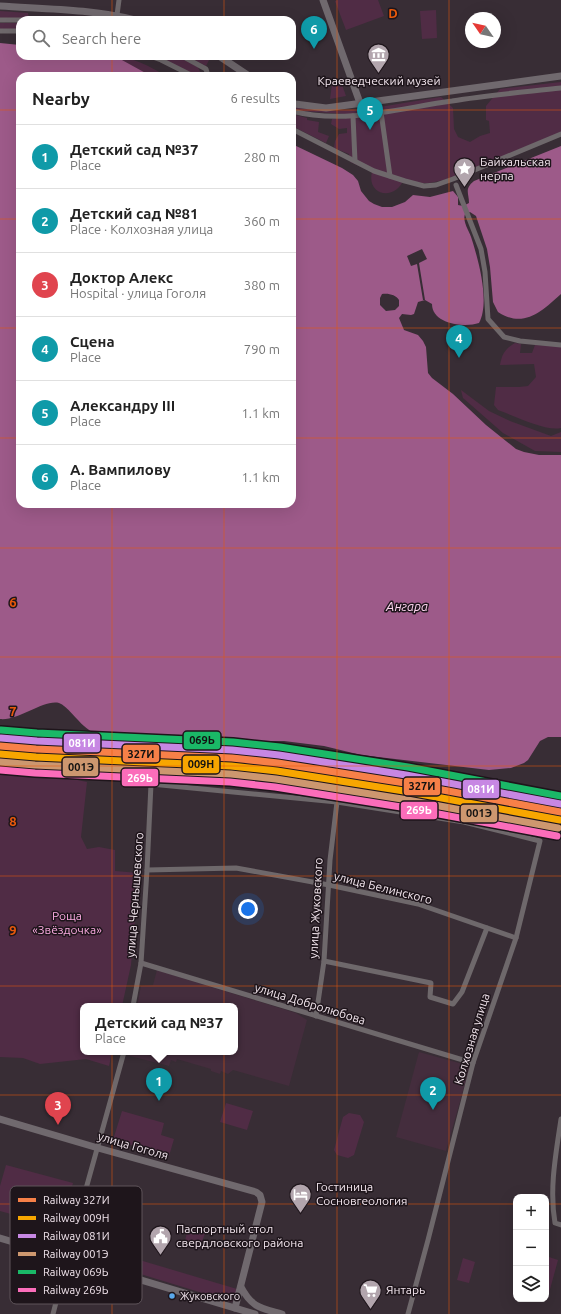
<!DOCTYPE html>
<html lang="en">
<head>
<meta charset="utf-8">
<style>
  :root { --surface:#fff; --page:#f2f2f2; --text:#222; --muted:#767676; --line:#e0e0e0; --accent:#635d61 }
  body { margin:0; font-family:Ubuntu,sans-serif; background:var(--page); color:var(--text) }
  .controls { position:absolute; right:12px; bottom:12px; display:grid; overflow:hidden; border-radius:8px; box-shadow:0 4px 16px #0002 }
  .controls button { width:36px; height:36px; display:grid; place-items:center; padding:0; border:0; border-bottom:1px solid var(--line); background:var(--surface); color:var(--text); font:20px sans-serif }
  .compass { position:absolute; left:465px; top:12px; width:36px; height:36px; border-radius:50%; background:var(--surface); box-shadow:0 4px 16px #0002; rotate:304deg }
  .you { position:absolute; left:248px; top:909px; width:14px; height:14px; margin:-10px; border:3px solid #fff; border-radius:50%; background:#1a73e8; box-shadow:0 0 0 6px #1a73e833 }
  .badge { display:grid; place-items:center; width:26px; height:26px; border-radius:50%; background:var(--accent); color:#fff; font-size:13px; font-weight:700 }
  .pin { position:absolute; translate:-50% -33px; filter:drop-shadow(0 1px 2px #0008) }
  .pin::after { content:''; position:absolute; top:21px; width:14px; height:12px; background:inherit; clip-path:polygon(0 0,100% 0,50% 100%) }
  .popup { position:absolute; left:80px; top:1003px; width:158px; height:52px; box-sizing:border-box; display:grid; place-content:center; border-radius:8px; background:var(--surface); filter:drop-shadow(0 1px 3px #0005); font-size:13px; white-space:nowrap; color:var(--muted) }
  .popup b { font-size:15px; color:var(--text) }
  .popup::after { content:''; position:absolute; left:50%; top:100%; margin-left:-8px; border:8px solid transparent; border-top-color:var(--surface) }
  .list { margin:0; padding:0; list-style:none }
  h2 { display:flex; justify-content:space-between; align-items:center; height:52px; margin:0; padding:0 16px; font-size:17px }
  h2 small { font-size:13px; font-weight:400; color:var(--muted) }
  .list li { display:grid; grid-template-columns:26px 1fr auto; gap:12px; align-items:center; box-sizing:border-box; height:64px; padding:0 16px; border-top:1px solid var(--line) }
  .list b { display:block; font-size:15px; white-space:nowrap }
  .list p { margin:0; font-size:13px; white-space:nowrap; color:var(--muted) }
  .list em { font-size:13px; font-style:normal; color:var(--muted) }
  .icon { flex:none; width:22px; height:22px; fill:none; stroke:currentColor; stroke-width:2; stroke-linecap:round; stroke-linejoin:round }
  .map { position:relative; flex:none; width:561px; height:1314px; overflow:hidden }
  .search { position:absolute; background:var(--surface); box-shadow:0 4px 16px #0002; left:16px; top:16px; width:280px; height:44px; display:flex; align-items:center; gap:10px; box-sizing:border-box; padding:0 14px; border-radius:12px; color:var(--muted); font-size:15px }
  .panel { position:absolute; background:var(--surface); box-shadow:0 4px 16px #0002; left:16px; top:72px; width:280px; height:436px; border-radius:12px }
  .map>svg:first-child { display:block }
</style>
</head>
<body>
<div class="map">
<svg width="561" height="1314" viewBox="0 0 561 1314">
  <rect width="100%" height="100%" fill="#382d35"/>
  <g fill="#442d3d">
    <polygon points="157,970 296,1013 307,1020 289,1086 233,1070 228,1074 221,1071 220,1074 211,1071 211,1069 177,1059 176,1062 171,1060 169,1066 130,1056 128,1052 235,1052 235,1006 137,1006 141,986 153,985"/>
    <polygon points="419,1052 470,1066 446,1151 396,1137"/>
  </g>
  <g fill="#502c45">
    <polygon points="338,0 378,0 384,16 346,30 335,1"/>
    <polygon points="436,10 437,38 422,39 420,11"/>
    <polygon points="0,11 28,13 29,18 0,18"/>
    <polygon points="72,16 104,16 123,20 71,20"/>
    <rect x="0" y="23" width="20" height="6"/>
    <path d="M111,56C130,56 150,66 166,76L148,75L122,60Z"/>
    <polygon points="156,56 176,56 198,67 202,76 198,76"/>
    <polygon points="187,56 211,56 206,66"/>
    <path d="M561,82V132L450,178C429,184 424,185 404,179C395,202 366,195 372,172L350,162L349,154L334,148L335,141L339,134L347,133V128L339,129L331,124L332,119H345V114L300,111L292,109V106C340,118 392,104 441,97L453,108L454,129L458,137L470,142L480,136L490,133L489,121L486,120V106L500,89Z"/>
    <polygon points="332,84 342,85 346,96 330,99"/>
    <polygon points="292,114 307,118 307,120 319,122 318,132 329,136 326,143 292,126"/>
    <path d="M515,343L521,344L520,353H532L535,345L561,346V428C547,432 512,415 498,410L494,405L496,387H519L528,386L536,377L534,364L500,365C502,354 505,349 515,343Z"/>
    <polygon points="461,390 489,411 510,421 551,436 561,432 561,452 535,451 503,433 463,398"/>
    <polygon points="0,765 9,766 87,782 81,837 87,849 99,847 115,850 115,871 139,873 131,965 122,1006 83,1006 83,1052 112,1052 109,1066 86,1059 40,1064 23,1058 0,1057"/>
    <polygon points="226,1103 253,1111 247,1130 220,1122"/>
    <polygon points="122,1111 164,1123 161,1135 174,1139 169,1156 113,1140"/>
    <polygon points="349,1113 360,1115 364,1122 354,1155 348,1158 337,1155 334,1150 343,1117"/>
    <polygon points="6,1165 73,1183 61,1228 0,1211 0,1186"/>
    <polygon points="188,1228 205,1233 201,1245 185,1241"/>
    <polygon points="79,1242 237,1289 232,1302 75,1254"/>
    <polygon points="546,1256 558,1260 549,1293 546,1292"/>
    <polygon points="463,1258 475,1262 469,1283 457,1280"/>
  </g>
  <path fill="#9d5a89" fill-rule="evenodd" d="M0,43L20,45V56H111L122,60L151,76H20V504H292V144L342,168L353,175L358,181L361,191L369,201L374,204L382,207H392L405,202L413,195L430,197L453,191L458,197V205L463,206L469,203C469,193 464,189 474,181L561,146V294C542,311 524,329 498,312L493,302L490,267L487,249L476,216L470,212L465,214C462,222 470,232 472,240C479,262 490,303 479,323C464,328 432,324 432,304L425,300L418,302L414,314L411,315L402,314L399,318L404,330L418,335L423,341L426,347L428,373L432,378L453,394L486,425L516,449L524,452L539,455H561V737H548L540,741L528,760L524,763L511,768L489,770L361,755L324,746L284,741H136C117,740 98,739 84,726C77,720 67,706 59,703C44,699 19,721 0,719ZM382,294C389,293 396,295 399,300V306L395,310L386,311L380,305V298Z"/>
  <polygon fill="#382d35" points="422,249 427,259 419,263 425,300 423,300 417,264 411,266 407,256"/>
  <g fill="none" stroke-linecap="round" stroke-linejoin="round">
    <g stroke="#6e686b" stroke-width="5">
      <polyline points="117,15 119,0"/>
      <polyline points="0,20 24,20"/>
      <polyline points="0,31 20,31"/>
      <polyline points="150,56 161,60 193,76"/>
      <polyline points="182,56 206,69 208,76"/>
      <path d="M292,111C345,125 400,108 452,101C488,95 525,92 561,88"/>
      <polyline points="381,112 390,176"/>
      <polyline points="353,116 355,161"/>
      <polyline points="292,129 374,171 405,181 424,186 436,185 453,179 561,134"/>
      <polyline points="456,185 481,249 485,272 488,319 504,337 520,341 561,345"/>
      <polyline points="147,870 236,868 329,885 418,904 516,938"/>
      <polyline points="324,961 431,983 430,997 453,1004 462,992 487,928"/>
      <polyline points="141,963 473,1063"/>
      <polyline points="133,1006 141,963 147,870 151,784 337,802 464,822 540,841 516,938 473,1063 428,1240 408,1314"/>
      <polyline points="316,1016 324,961 330,860 337,802"/>
      <path d="M561,1119C556,1153 549,1189 555,1223L561,1225"/>
      <polyline points="53,1314 77,1221 124,1052"/>
    </g>
    <g stroke="#70696e" stroke-width="7">
      <polyline points="323,0 360,103"/>
      <path d="M0,6C45,9 92,9 135,20"/>
      <polyline points="219,56 249,76"/>
      <polyline points="292,102 295,104 326,108 561,76"/>
      <polyline points="0,1119 98,1148 256,1192 260,1195 262,1202 235,1308"/>
      <polyline points="0,1238 255,1314"/>
      <path d="M241,1287C252,1308 261,1308 282,1314"/>
    </g>
    <polyline stroke="#70696e" stroke-width="1.5" stroke-dasharray="8 4" stroke-linecap="butt" points="0,743 37,745 79,746 178,753 250,752 279,755 403,776 521,794"/>
    <defs>
      <polyline id="rail-1" points="0,746 36,749 232,758 278,763 405,783 561,812"/>
      <polyline id="rail-2" points="0,754 36,757 231,766 277,771 404,791 560,820"/>
      <polyline id="rail-3" points="1,738 37,741 232,750 279,755 406,775 561,804"/>
      <polyline id="rail-4" points="0,762 35,765 231,774 276,779 402,799 558,828"/>
      <polyline id="rail-5" points="1,730 37,733 233,742 280,747 408,767 561,796"/>
      <polyline id="rail-6" points="0,770 35,773 230,782 275,787 401,807 557,836"/>
    </defs>
    <use href="#rail-1" stroke="#1e151b" stroke-width="10"/>
    <use href="#rail-2" stroke="#1e151b" stroke-width="10"/>
    <use href="#rail-3" stroke="#1e151b" stroke-width="10"/>
    <use href="#rail-4" stroke="#1e151b" stroke-width="10"/>
    <use href="#rail-5" stroke="#1e151b" stroke-width="10"/>
    <use href="#rail-6" stroke="#1e151b" stroke-width="10"/>
    <use href="#rail-1" stroke="#f78048" stroke-width="7"/>
    <use href="#rail-2" stroke="#f7a600" stroke-width="7"/>
    <use href="#rail-3" stroke="#c787e3" stroke-width="7"/>
    <use href="#rail-4" stroke="#cd976f" stroke-width="7"/>
    <use href="#rail-5" stroke="#1ab867" stroke-width="7"/>
    <use href="#rail-6" stroke="#fb6dba" stroke-width="7"/>
  </g>
  <path fill="none" stroke="#e8590c" stroke-width="1" stroke-opacity="0.55" d="M112,0V20M224,0V20M337,0V1314M449,0V1314M112,56V76M224,56V76M0,110H20M292,110H561M0,219H20M292,219H561M0,328H20M292,328H561M0,438H20M292,438H561M112,504V1314M224,504V1314M0,548H561M0,657H561M0,766H561M0,876H561M0,986H561M0,1095H561M0,1204H516M546,1204H561"/>
  <defs>
    <symbol id="museum-pin" viewBox="-11 -11 22 30"><path d="M0 17L-7.5 6A9.5 9.5 0 1 1 7.5 6Z" fill="#b2a5ad" stroke="#1e151b"/><path d="M0-6L6-3V-2H-6V-3ZM-5-1h2V3h-2ZM-1-1h2V3h-2ZM3-1h2V3H3ZM-6 4H6V6H-6Z" fill="#fff"/></symbol>
    <symbol id="sight-pin" viewBox="-11 -11 22 30"><path d="M0 17L-7.5 6A9.5 9.5 0 1 1 7.5 6Z" fill="#b2a5ad" stroke="#1e151b"/><path d="M0-6L1.8-2.2L6-1.7L2.9 1.2L3.7 5.4L0 3.3L-3.7 5.4L-2.9 1.2L-6-1.7L-1.8-2.2Z" fill="#fff"/></symbol>
    <symbol id="hotel-pin" viewBox="-11 -11 22 30"><path d="M0 17L-7.5 6A9.5 9.5 0 1 1 7.5 6Z" fill="#b2a5ad" stroke="#1e151b"/><path d="M-6-4.5h1.5V1H6V5H4.5V3h-9V5H-6ZM-4 0a1.8 1.8 0 1 1 3.6 0ZM.5 0V-2.5h3Q6-2.5 6 0Z" fill="#fff"/></symbol>
    <symbol id="civic-pin" viewBox="-11 -11 22 30"><path d="M0 17L-7.5 6A9.5 9.5 0 1 1 7.5 6Z" fill="#b2a5ad" stroke="#1e151b"/><path d="M-.6-6.5H3V-4.5H.6V-3L4-1V1h2V6H-6V1h2V-1L-.6-3ZM-1.2 2.5V6h2.4V2.5Z" fill="#fff"/></symbol>
    <symbol id="supermarket-pin" viewBox="-11 -11 22 30"><path d="M0 17L-7.5 6A9.5 9.5 0 1 1 7.5 6Z" fill="#b2a5ad" stroke="#1e151b"/><path d="M-6-5.5h2.5l.6 2H6L4.5 2H-2.5L-4.4-4H-6ZM-1.5 3.2a1.3 1.3 0 1 0 .1 0ZM3 3.2a1.3 1.3 0 1 0 .1 0Z" fill="#fff"/></symbol>
  </defs>
  <g fill-rule="evenodd">
    <use href="#museum-pin" x="366" y="42" width="25" height="34"/>
    <use href="#sight-pin" x="452" y="156" width="25" height="34"/>
    <use href="#hotel-pin" x="288" y="1182" width="25" height="34"/>
    <use href="#civic-pin" x="148" y="1224" width="25" height="34"/>
    <use href="#supermarket-pin" x="358" y="1278" width="25" height="34"/>
  </g>
  <circle fill="#5aa8eb" stroke="#1e151b" stroke-width="1.5" cx="172" cy="1296" r="3.5"/>
  <g text-anchor="middle" stroke-width="3" stroke-linejoin="round" paint-order="stroke">
    <g font-size="11" fill="#f3e6ee" stroke="#1e151b" text-anchor="start">
      <text x="180" y="1300">Жуковского</text>
    </g>
    <g font-size="12" fill="#f3e6ee" stroke="#1e151b" text-anchor="start">
      <text x="379" y="85" text-anchor="middle">Краеведческий музей</text>
      <text x="480" y="166">Байкальская<tspan x="480" dy="14">нерпа</tspan></text>
      <text x="316" y="1191">Гостиница<tspan x="316" dy="14">Сосновгеология</tspan></text>
      <text x="176" y="1233">Паспортный стол<tspan x="176" dy="14">свердловского района</tspan></text>
      <text x="386" y="1294">Янтарь</text>
    </g>
    <g font-size="12" fill="#f3e6ee" stroke="#1e151b">
      <text transform="translate(383 888) rotate(14)" y="4">улица Белинского</text>
      <text transform="translate(135 895) rotate(-86)" y="4">улица Чернышевского</text>
      <text transform="translate(316 908) rotate(-87)" y="4">улица Жуковского</text>
      <text transform="translate(310 1004) rotate(17)" y="4">улица Добролюбова</text>
      <text transform="translate(472 1039) rotate(-73)" y="4">Колхозная улица</text>
      <text transform="translate(133 1146) rotate(16)" y="4">улица Гоголя</text>
    </g>
    <g font-size="12" fill="#f9a9df" stroke="#1e151b">
      <text x="67" y="920">Роща<tspan x="67" dy="14">«Звёздочка»</tspan></text>
    </g>
    <g font-size="13" font-style="italic" fill="#fdd4ef" stroke="#1e151b">
      <text x="407" y="611">Ангара</text>
    </g>
  </g>
  <rect x="10" y="1186" width="132" height="118" rx="6" fill="#1e151b" stroke="#5e545a" stroke-width="1"/>
  <rect x="18" y="1198" width="18" height="4" fill="#f78048"/>
  <rect x="18" y="1216" width="18" height="4" fill="#f7a600"/>
  <rect x="18" y="1234" width="18" height="4" fill="#c787e3"/>
  <rect x="18" y="1252" width="18" height="4" fill="#cd976f"/>
  <rect x="18" y="1270" width="18" height="4" fill="#1ab867"/>
  <rect x="18" y="1288" width="18" height="4" fill="#fb6dba"/>
  <g font-size="11" fill="#f3e6ee">
    <text x="43" y="1204">Railway 327И</text>
    <text x="43" y="1222">Railway 009Н</text>
    <text x="43" y="1240">Railway 081И</text>
    <text x="43" y="1258">Railway 001Э</text>
    <text x="43" y="1276">Railway 069Ь</text>
    <text x="43" y="1294">Railway 269Ь</text>
  </g>
  <g font-size="13" text-anchor="middle" font-weight="bold" fill="#e8590c" stroke="#1e151b" stroke-width="3" stroke-linejoin="round" paint-order="stroke">
    <text x="393" y="18">D</text>
    <text x="13" y="607">6</text>
    <text x="13" y="716">7</text>
    <text x="13" y="826">8</text>
    <text x="13" y="935">9</text>
  </g>
  <g stroke="#1e151b" stroke-width="1.5">
    <rect x="183" y="731" width="38" height="19" rx="4" fill="#1ab867"/>
    <rect x="63" y="733" width="38" height="20" rx="4" fill="#c787e3"/>
    <rect x="122" y="744" width="38" height="19" rx="4" fill="#f78048"/>
    <rect x="182" y="755" width="38" height="19" rx="4" fill="#f7a600"/>
    <rect x="62" y="757" width="37" height="20" rx="4" fill="#cd976f"/>
    <rect x="121" y="768" width="38" height="19" rx="4" fill="#fb6dba"/>
    <rect x="403" y="777" width="38" height="19" rx="4" fill="#f78048"/>
    <rect x="462" y="779" width="38" height="20" rx="4" fill="#c787e3"/>
    <rect x="400" y="801" width="38" height="19" rx="4" fill="#fb6dba"/>
    <rect x="460" y="804" width="38" height="19" rx="4" fill="#cd976f"/>
  </g>
  <g font-size="11" text-anchor="middle" font-weight="bold" fill="#fff">
    <text x="82" y="747">081И</text>
    <text x="140" y="782">269Ь</text>
    <text x="481" y="793">081И</text>
    <text x="419" y="814">269Ь</text>
  </g>
  <g font-size="11" text-anchor="middle" font-weight="bold" fill="#111">
    <text x="202" y="744">069Ь</text>
    <text x="141" y="758">327И</text>
    <text x="201" y="768">009Н</text>
    <text x="81" y="771">001Э</text>
    <text x="422" y="790">327И</text>
    <text x="479" y="817">001Э</text>
  </g>
</svg>
<div class="controls">
<button>+</button>
<button>−</button>
<button><svg class="icon" aria-label="layers" viewBox="0 0 24 24"><path d="M12 4l9 5-9 5-9-5zM3 14l9 5 9-5"/></svg></button>
</div>
<svg class="compass" viewBox="-18 -18 36 36"><path d="M0-13l5 13h-10z" fill="#e53935"/><path d="M0 13l5-13h-10z" fill="#767676"/></svg>
<div class="you"></div>
<div class="pin badge" style="left:159px;top:1101px;background:#0f9aa8">1</div>
<div class="popup"><b>Детский сад №37</b>Place</div>
<div class="pin badge" style="left:433px;top:1110px;background:#0f9aa8">2</div>
<div class="pin badge" style="left:58px;top:1125px;background:#e0444e">3</div>
<div class="pin badge" style="left:459px;top:358px;background:#0f9aa8">4</div>
<div class="pin badge" style="left:370px;top:130px;background:#0f9aa8">5</div>
<div class="pin badge" style="left:314px;top:49px;background:#0f9aa8">6</div>
<div class="search"><svg class="icon" aria-label="search" viewBox="0 0 24 24"><circle cx="10" cy="10" r="6"/><path d="M15 15l6 6"/></svg>Search here</div>
<section class="panel">
<h2>Nearby<small>6 results</small></h2>
<ul class="list">
<li><span class="badge" style="background:#0f9aa8">1</span><div><b>Детский сад №37</b><p>Place</p></div><em>280 m</em></li>
<li><span class="badge" style="background:#0f9aa8">2</span><div><b>Детский сад №81</b><p>Place · Колхозная улица</p></div><em>360 m</em></li>
<li><span class="badge" style="background:#e0444e">3</span><div><b>Доктор Алекс</b><p>Hospital · улица Гоголя</p></div><em>380 m</em></li>
<li><span class="badge" style="background:#0f9aa8">4</span><div><b>Сцена</b><p>Place</p></div><em>790 m</em></li>
<li><span class="badge" style="background:#0f9aa8">5</span><div><b>Александру III</b><p>Place</p></div><em>1.1 km</em></li>
<li><span class="badge" style="background:#0f9aa8">6</span><div><b>А. Вампилову</b><p>Place</p></div><em>1.1 km</em></li>
</ul>
</section>
</div>
</body>
</html>
